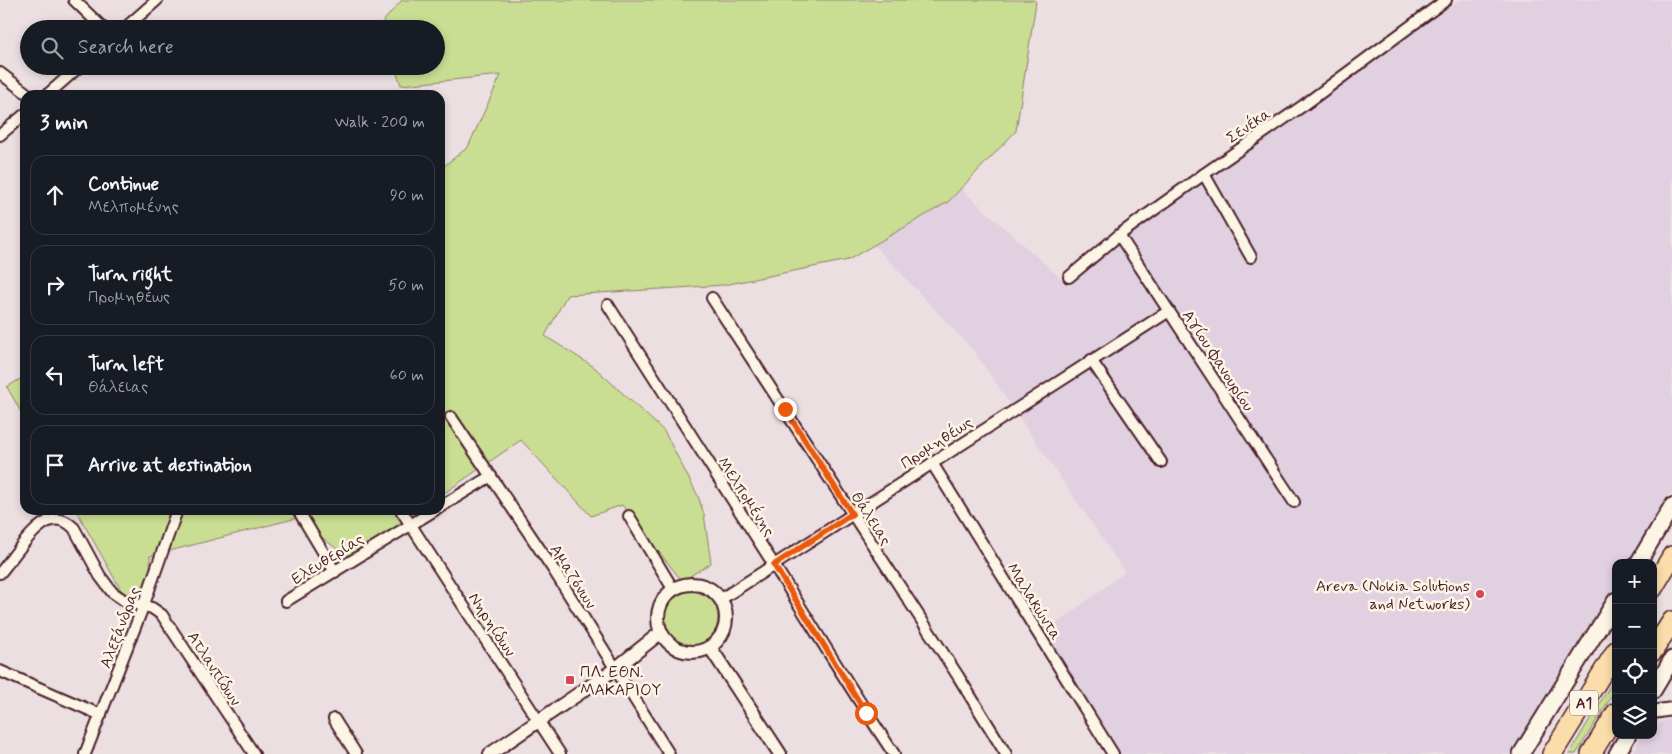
<!DOCTYPE html>
<html lang="en">
<head>
<meta charset="utf-8">
<style>
  :root { --surface:#171b24; --page:#20242c; --text:#f1f3f6; --muted:#9ea1a6; --line:#363941 }
  body { margin:0; font-family:Mynerve,sans-serif; background:var(--page); color:var(--text) }
  .controls { position:absolute; right:15px; bottom:15px; display:grid; overflow:hidden; border-radius:10px; box-shadow:0 2px 8px #0003 }
  .controls button { width:45px; height:45px; display:grid; place-items:center; padding:0; border:0; border-bottom:1px solid var(--line); background:var(--surface); color:var(--text); font:25px sans-serif }
  .stop { position:absolute; width:15px; height:15px; margin:-11px; border:4px solid #ea580c; border-radius:50%; background:#fff }
  .stop.end { background:#ea580c; border-color:#fff; box-shadow:0 1px 5px #0008 }
  .list { margin:0; padding:0; list-style:none }
  h2 { display:flex; justify-content:space-between; align-items:center; height:65px; margin:0; padding:0 20px; font-size:21px }
  h2 small { font-size:16px; font-weight:400; color:var(--muted) }
  .list li { display:grid; grid-template-columns:32px 1fr auto; gap:15px; align-items:center; box-sizing:border-box; height:80px; margin:0 10px 10px; padding:0 10px; border:1px solid var(--line); border-radius:15px }
  .list b { display:block; font-size:19px; white-space:nowrap }
  .list p { margin:0; font-size:16px; white-space:nowrap; color:var(--muted) }
  .list em { font-size:16px; font-style:normal; color:var(--muted) }
  .icon { flex:none; width:28px; height:28px; fill:none; stroke:currentColor; stroke-width:2; stroke-linecap:round; stroke-linejoin:round }
  .map { position:relative; flex:none; width:1672px; height:754px; overflow:hidden }
  .search { position:absolute; background:var(--surface); box-shadow:0 2px 8px #0003; left:20px; top:20px; width:425px; height:55px; display:flex; align-items:center; gap:12px; box-sizing:border-box; padding:0 18px; border-radius:28px; color:var(--muted); font-size:19px }
  .panel { position:absolute; background:var(--surface); box-shadow:0 2px 8px #0003; left:20px; top:90px; width:425px; height:425px; border-radius:15px }
  .map>svg:first-child { display:block }
</style>
</head>
<body>
<div class="map">
<svg width="1672" height="754" viewBox="0 0 1672 754">
  <rect width="100%" height="100%" fill="#ecdfe2"/>
  <filter id="ink" filterUnits="userSpaceOnUse"><feTurbulence type="fractalNoise" baseFrequency=".02" numOctaves="2"/><feDisplacementMap in="SourceGraphic" scale="10" xChannelSelector="R" yChannelSelector="G"/><feConvolveMatrix kernelMatrix="1 2 1 2 8 2 1 2 1" color-interpolation-filters="sRGB"/></filter>
  <g filter="url(#ink)">
    <g fill="#e0d0e0">
      <polygon points="1460,0 1672,0 1672,491 1628,563 1616,563 1616,583 1512,754 1107,754 1036,639 1125,572 974,351 863,233 949,178 1069,286 1133,230"/>
      <polygon points="1672,719 1672,754 1632,754 1642,737 1644,735 1653,735 1653,729 1664,721"/>
    </g>
    <g fill="#c9de93" stroke="#8a7e5f">
      <polygon points="402,0 1034,0 1036,2 1016,131 948,202 848,260 724,285 567,295 545,336 594,367 664,431 698,496 704,514 711,563 682,581 622,505 591,516 521,440 440,496 440,169 468,147 501,75 401,85 394,66 436,66 436,29 380,29 379,26"/>
      <polygon points="25,376 25,419 7,387"/>
      <polygon points="76,510 421,510 350,559 297,518 150,556 151,596 126,599"/>
      <circle cx="691" cy="618" r="27"/>
      <polygon points="1616,676 1616,689 1576,754 1569,754"/>
    </g>
    <g fill="none" stroke-linecap="round" stroke-linejoin="round">
      <defs>
        <g id="minor">
          <polyline points="74,0 104,29"/>
          <polyline points="124,29 157,0"/>
          <polyline points="0,73 29,95"/>
          <polyline points="47,95 80,66"/>
          <polyline points="0,135 25,114"/>
          <polyline points="1204,174 1251,257"/>
          <polyline points="1119,235 1294,502"/>
          <polyline points="1069,277 1119,235 1204,174 1304,105 1446,0"/>
          <polyline points="712,298 958,676 1006,754"/>
          <path d="M608,305C663,392 719,478 774,565C814,628 852,692 894,754"/>
          <polyline points="1091,360 1161,462"/>
          <polyline points="451,417 553,569 669,754"/>
          <polyline points="932,463 1113,754"/>
          <polyline points="440,507 491,476"/>
          <polyline points="298,510 335,572"/>
          <polyline points="401,510 560,754"/>
          <polyline points="629,516 673,589"/>
          <path d="M0,573C12,559 35,523 52,520C61,518 68,522 74,528L100,576L112,592L125,601L152,608L162,615L254,754"/>
          <polyline points="721,599 1169,311"/>
          <polyline points="286,601 435,510"/>
          <polyline points="0,671 101,715"/>
          <polyline points="334,719 356,754"/>
          <polyline points="85,754 143,607 177,510"/>
        </g>
        <g id="tertiary">
          <circle cx="692" cy="618" r="34"/>
          <polyline points="710,647 780,754"/>
          <polyline points="1653,712 1672,709"/>
          <polyline points="490,754 615,669 660,633"/>
        </g>
        <g id="secondary">
          <polyline points="1638,563 1672,506"/>
          <polyline points="1653,691 1672,659"/>
          <polyline points="1521,754 1616,600"/>
          <polyline points="1617,754 1628,735"/>
        </g>
        <g id="motorway">
          <polyline points="1653,588 1672,556"/>
          <polyline points="1653,651 1672,621"/>
          <polyline points="1552,754 1616,651"/>
          <polyline points="1591,754 1616,713"/>
        </g>
      </defs>
      <use href="#minor" stroke="#4a1f2b" stroke-width="14"/>
      <use href="#tertiary" stroke="#4a1f2b" stroke-width="16"/>
      <use href="#secondary" stroke="#4a1f2b" stroke-width="19"/>
      <use href="#motorway" stroke="#4a1f2b" stroke-width="22"/>
      <use href="#minor" stroke="#fcf5e5" stroke-width="10"/>
      <use href="#tertiary" stroke="#fcf5e5" stroke-width="12"/>
      <use href="#secondary" stroke="#fcf5e5" stroke-width="15"/>
      <use href="#motorway" stroke="#fbddab" stroke-width="19"/>
    </g>
  </g>
  <g fill="none" stroke-linecap="round" stroke-linejoin="round" filter="url(#ink)">
    <polyline stroke="#ea580c" stroke-width="6" points="785,409 852,514 774,565 866,713"/>
  </g>
  <g fill="#d1495b" stroke="#fcf5e5" stroke-width="2">
    <circle cx="1480" cy="594" r="5"/>
    <rect x="565" y="675" width="10" height="10" rx="2.5"/>
  </g>
  <g text-anchor="middle" stroke-width="5" stroke-linejoin="round" paint-order="stroke">
    <rect fill="#fcf5e5" stroke="#7f5f63" stroke-width="1" x="1570" y="690.5" width="28" height="25" rx="4"/>
    <g font-size="15" font-weight="bold" fill="#4a1f2b">
      <text x="1584" y="708">Α1</text>
    </g>
    <g font-size="16" fill="#4a1f2b" stroke="#fcf5e5">
      <text transform="translate(1248 125) rotate(-34)" y="6">Σενέκα</text>
      <text transform="translate(1219 360) rotate(57)" y="6">Αγίου Φανουρίου</text>
      <text transform="translate(936 442) rotate(-33)" y="6">Προμηθέως</text>
      <text transform="translate(747 496) rotate(57)" y="6">Μελπομένης</text>
      <text transform="translate(872 518) rotate(57)" y="6">Θάλειας</text>
      <text transform="translate(327 558) rotate(-32)" y="6">Ελευθερίας</text>
      <text transform="translate(574 576) rotate(58)" y="6">Αμαζόνων</text>
      <text transform="translate(1035 601) rotate(58)" y="6">Μαλακώντα</text>
      <text transform="translate(493 624) rotate(57)" y="6">Νηρηίδων</text>
      <text transform="translate(119 627) rotate(-69)" y="6">Αλεξάνδρας</text>
      <text transform="translate(215 668) rotate(57)" y="6">Ατλαντίδων</text>
    </g>
    <g font-size="16" fill="#4a1f2b" stroke="#fcf5e5" text-anchor="end">
      <text x="1470" y="591">Areva (Nokia Solutions<tspan x="1470" dy="18">and Networks)</tspan></text>
      <text x="580" y="677" text-anchor="start">ΠΛ. ΕΘΝ.<tspan x="580" dy="18">ΜΑΚΑΡΙΟΥ</tspan></text>
    </g>
  </g>
</svg>
<div class="controls">
<button>+</button>
<button>−</button>
<button><svg class="icon" aria-label="locate" viewBox="0 0 24 24"><circle cx="12" cy="12" r="6"/><path d="M12 2v4M12 18v4M2 12h4M18 12h4"/></svg></button>
<button><svg class="icon" aria-label="layers" viewBox="0 0 24 24"><path d="M12 4l9 5-9 5-9-5zM3 14l9 5 9-5"/></svg></button>
</div>
<div class="stop" style="left:866px;top:713px"></div>
<div class="stop end" style="left:785px;top:409px"></div>
<div class="search"><svg class="icon" aria-label="search" viewBox="0 0 24 24"><circle cx="10" cy="10" r="6"/><path d="M15 15l6 6"/></svg>Search here</div>
<section class="panel">
<h2>3 min<small>Walk · 200 m</small></h2>
<ul class="list">
<li><svg class="icon" aria-label="ahead" viewBox="0 0 24 24"><path d="M12 20V5M6 11l6-6 6 6"/></svg><div><b>Continue</b><p>Μελπομένης</p></div><em>90 m</em></li>
<li><svg class="icon" aria-label="right" viewBox="0 0 24 24"><path d="M7 20v-9h11M14 6l5 5-5 5"/></svg><div><b>Turn right</b><p>Προμηθέως</p></div><em>50 m</em></li>
<li><svg class="icon" aria-label="left" viewBox="0 0 24 24"><path d="M17 20v-9H6M10 6l-5 5 5 5"/></svg><div><b>Turn left</b><p>Θάλειας</p></div><em>60 m</em></li>
<li><svg class="icon" aria-label="arrive" viewBox="0 0 24 24"><path d="M6 21V4h12l-3 4 3 4H6"/></svg><div><b>Arrive at destination</b></div></li>
</ul>
</section>
</div>
</body>
</html>
